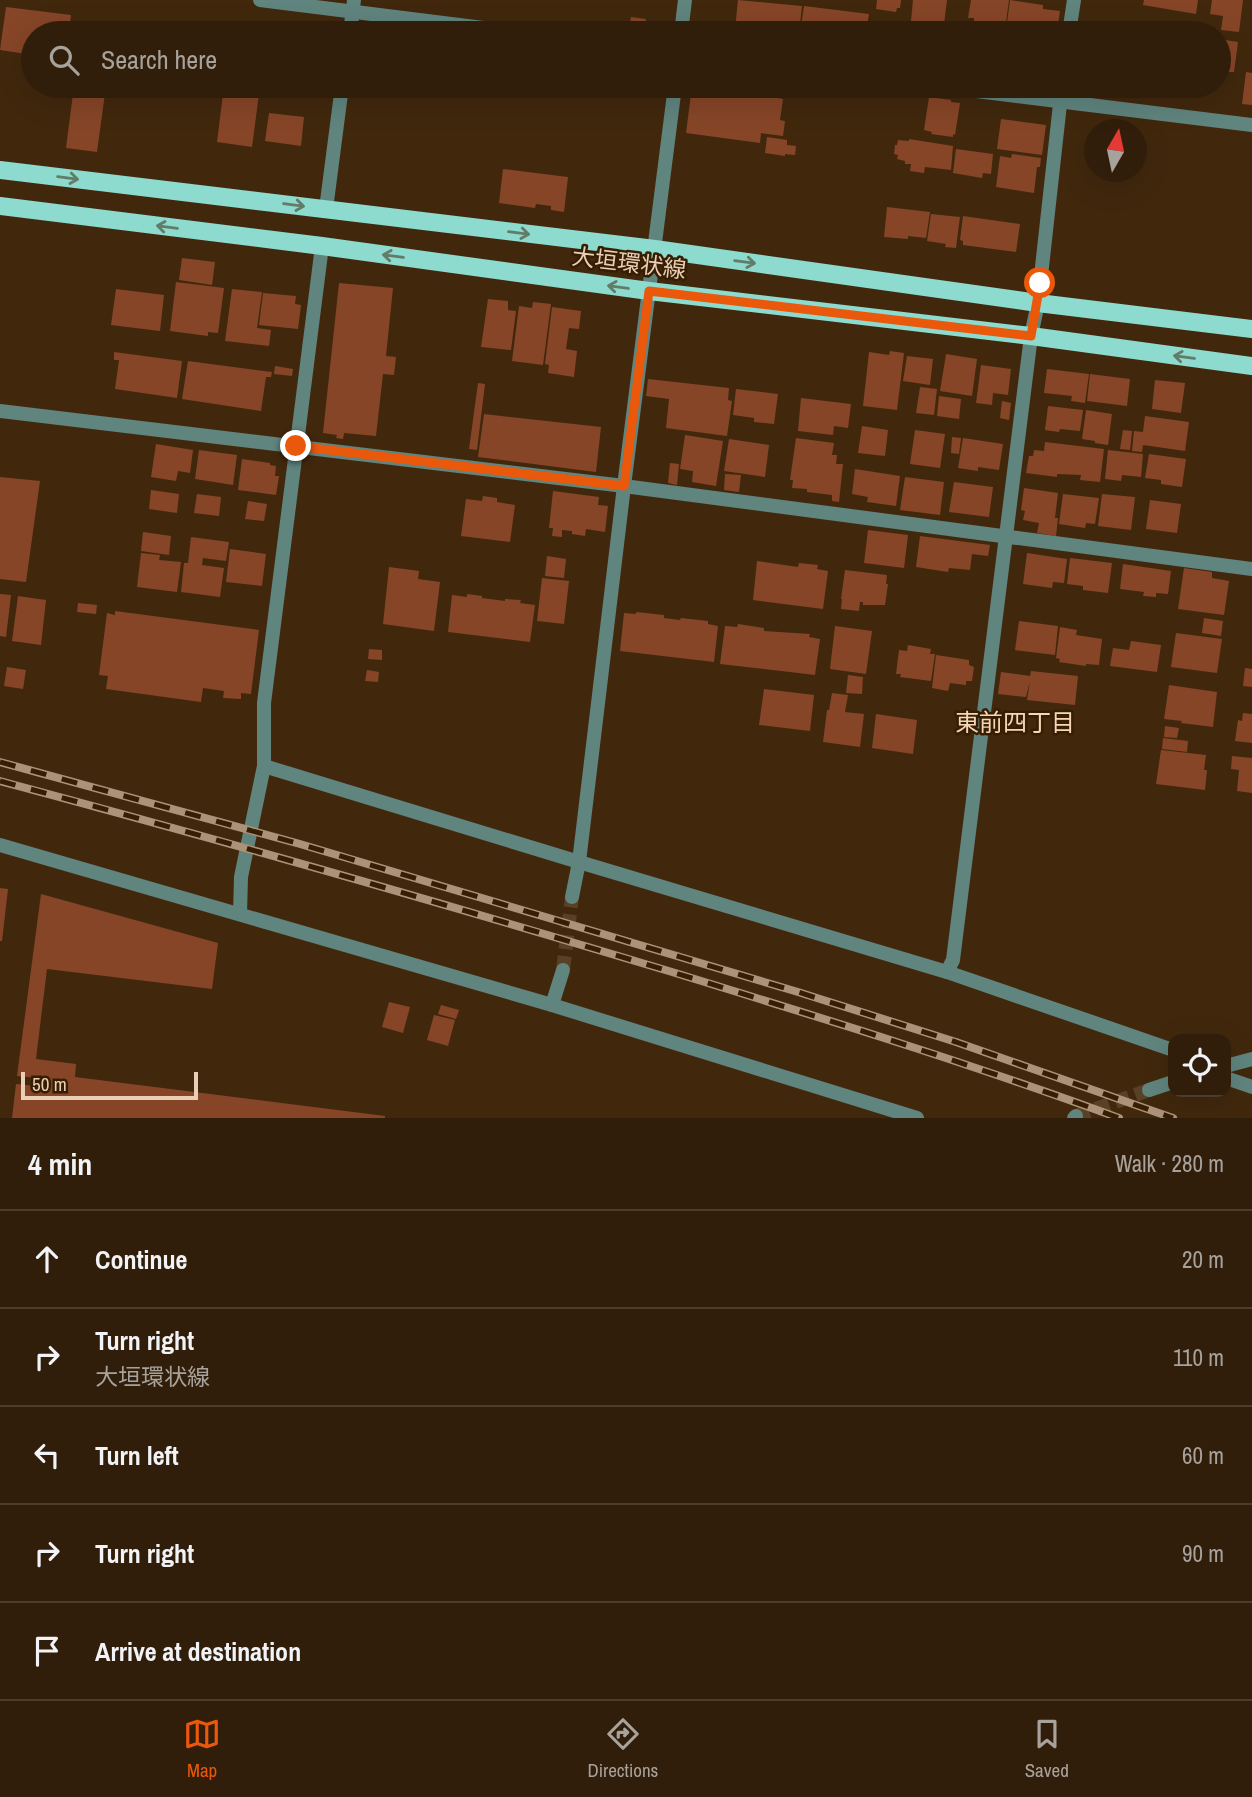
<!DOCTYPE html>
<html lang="en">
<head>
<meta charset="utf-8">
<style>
  :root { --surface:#311e0a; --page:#392713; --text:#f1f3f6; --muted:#a8a29c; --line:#4c3c2b; --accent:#ea580c }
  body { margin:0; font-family:"Archivo Narrow","Noto Sans JP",sans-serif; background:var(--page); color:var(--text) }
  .controls { position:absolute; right:21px; bottom:21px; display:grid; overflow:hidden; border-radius:14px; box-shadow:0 7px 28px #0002 }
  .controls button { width:63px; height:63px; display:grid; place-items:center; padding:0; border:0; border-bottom:2px solid var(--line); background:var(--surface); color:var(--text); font:35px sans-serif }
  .compass { position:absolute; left:1084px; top:119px; width:63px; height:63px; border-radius:50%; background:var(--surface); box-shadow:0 7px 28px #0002; rotate:9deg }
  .scale { position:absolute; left:21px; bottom:18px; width:177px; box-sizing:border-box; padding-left:7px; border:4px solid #eacfb6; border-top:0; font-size:19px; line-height:24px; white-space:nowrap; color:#eacfb6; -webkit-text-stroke:5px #361e03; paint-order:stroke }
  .stop { position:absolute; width:21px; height:21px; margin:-16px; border:5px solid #ea580c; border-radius:50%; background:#fff }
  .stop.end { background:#ea580c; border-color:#fff; box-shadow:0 2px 7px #0008 }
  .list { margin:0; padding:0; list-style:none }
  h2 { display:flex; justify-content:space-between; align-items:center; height:91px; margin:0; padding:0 28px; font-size:30px }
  h2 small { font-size:23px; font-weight:400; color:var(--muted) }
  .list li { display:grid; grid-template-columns:46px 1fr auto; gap:21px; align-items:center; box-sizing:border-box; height:98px; padding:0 28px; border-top:2px solid var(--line) }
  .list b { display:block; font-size:26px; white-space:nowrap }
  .list p { margin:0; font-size:23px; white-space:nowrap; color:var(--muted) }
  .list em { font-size:23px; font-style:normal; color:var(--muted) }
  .icon { flex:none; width:38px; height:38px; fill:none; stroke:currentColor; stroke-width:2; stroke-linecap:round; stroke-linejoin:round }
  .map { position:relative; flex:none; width:1252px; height:1118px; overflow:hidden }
  .search { position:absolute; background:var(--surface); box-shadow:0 7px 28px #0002; left:21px; right:21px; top:21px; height:77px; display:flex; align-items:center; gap:18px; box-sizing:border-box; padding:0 24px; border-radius:38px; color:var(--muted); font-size:26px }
  .sheet { height:581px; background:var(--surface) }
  nav { display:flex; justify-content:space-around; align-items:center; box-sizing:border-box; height:98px; border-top:2px solid var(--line); background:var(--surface); font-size:19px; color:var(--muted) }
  nav a { display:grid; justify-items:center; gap:4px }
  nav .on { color:var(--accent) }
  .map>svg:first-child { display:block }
</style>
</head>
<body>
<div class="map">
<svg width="1252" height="1118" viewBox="0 0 1252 1118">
  <rect width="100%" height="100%" fill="#41280d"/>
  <g fill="#864527">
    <polygon points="738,0 802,6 799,33 770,33 735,29"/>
    <polygon points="877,0 901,0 900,8 897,8 896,12 876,9"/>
    <polygon points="913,0 947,0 944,24 911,21"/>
    <polygon points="971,0 1009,0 1005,29 974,24 974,18 968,18"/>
    <polygon points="1010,0 1043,5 1043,9 1060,11 1057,32 1026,28 1026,32 1006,30"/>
    <polygon points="1144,0 1198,0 1196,14 1143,5"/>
    <polygon points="1212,0 1243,0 1239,32 1221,30 1223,16 1210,14"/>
    <polygon points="804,6 869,14 866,33 800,33"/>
    <polygon points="6,7 71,15 69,33 33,33 33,55 0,50"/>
    <polygon points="631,17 646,19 644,33 629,31"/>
    <polygon points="1083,24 1113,28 1112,33 1082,33"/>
    <polygon points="1219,39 1238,42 1234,72 1219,72"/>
    <polygon points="1246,72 1252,73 1252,105 1242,104"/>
    <polygon points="74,86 106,86 97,152 66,148"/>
    <polygon points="224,86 260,86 252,147 217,142"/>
    <polygon points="692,86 719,86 778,93 777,98 783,99 780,120 785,121 783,136 761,133 760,143 686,133"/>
    <polygon points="767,86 801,86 800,92 767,87"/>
    <polygon points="929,97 951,100 951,102 960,103 955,135 953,134 953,137 931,134 932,132 924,130"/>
    <polygon points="269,113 304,117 301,146 265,141"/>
    <polygon points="1001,119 1046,125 1042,155 997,149"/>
    <polygon points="767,137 787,140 787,145 796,146 795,155 785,154 785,156 765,153"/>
    <polygon points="909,139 953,146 951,170 925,167 924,173 910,171 911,164 905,164 905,161 897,159 898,155 894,154 895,145 897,145 898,140 909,141"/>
    <polygon points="956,149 993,154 991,174 983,173 982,178 953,173"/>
    <polygon points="1012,154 1041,158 1040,167 1037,167 1034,193 996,187 1000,156 1011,158"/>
    <polygon points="503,169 568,177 564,212 551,210 551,206 536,204 535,208 499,203"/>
    <polygon points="887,207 930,212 926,238 908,236 908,239 884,237"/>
    <polygon points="931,214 960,217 956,248 945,247 946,244 927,241"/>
    <polygon points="963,216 1020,224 1016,252 963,245 963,241 960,240"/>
    <polygon points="182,258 215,262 212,285 179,280"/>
    <polygon points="176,282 224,288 218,333 208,332 208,336 170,331"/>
    <polygon points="339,283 393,288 386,356 396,357 394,375 383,374 376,436 344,433 343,439 336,438 337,435 323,433"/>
    <polygon points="116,289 164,295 160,331 111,325"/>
    <polygon points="232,289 262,292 257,328 271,330 269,346 225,341"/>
    <polygon points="263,293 296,296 295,304 301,305 298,329 259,325"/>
    <polygon points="488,299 508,301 508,310 516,311 511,350 481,347"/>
    <polygon points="533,302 551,304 543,365 512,361 519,306 532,308"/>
    <polygon points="552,307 581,311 579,329 569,328 566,349 577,351 574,377 548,373 549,365 545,364"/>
    <polygon points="890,351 904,353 897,410 863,406 869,352 889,355"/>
    <polygon points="114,352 182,361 177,398 115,389 119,360 114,360"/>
    <polygon points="946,354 977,359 972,396 940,391"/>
    <polygon points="907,356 933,359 930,385 903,381"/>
    <polygon points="188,361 272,372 271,377 266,377 261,411 182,399"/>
    <polygon points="981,365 1011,369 1008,395 993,393 992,405 976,403"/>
    <polygon points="275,366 293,369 292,376 274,374"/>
    <polygon points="1047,369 1089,374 1085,403 1071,401 1072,396 1044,393"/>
    <polygon points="1090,374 1130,379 1127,406 1087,401"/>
    <polygon points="648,379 729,388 728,400 732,401 727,436 666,428 669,399 646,396"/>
    <polygon points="1155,380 1185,383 1181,413 1152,409"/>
    <polygon points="478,383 485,384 477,450 469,449"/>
    <polygon points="920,387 937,389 934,415 916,413"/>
    <polygon points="736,389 778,394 774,424 754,422 754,418 733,415"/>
    <polygon points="939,396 961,399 959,419 937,416"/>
    <polygon points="801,398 851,404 848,428 834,426 833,435 798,431"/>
    <polygon points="1002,401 1011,403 1009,420 1000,418"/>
    <polygon points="1048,406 1083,410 1080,431 1060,429 1059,432 1045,430"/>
    <polygon points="1086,410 1112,414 1108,445 1095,443 1095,441 1082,439"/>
    <polygon points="484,414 601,427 596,472 478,457"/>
    <polygon points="1145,416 1189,422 1185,451 1143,445 1142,452 1132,451 1134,431 1143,432"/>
    <polygon points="862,426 888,430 885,456 858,453"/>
    <polygon points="915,430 945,434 940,468 910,464"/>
    <polygon points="1123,430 1132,431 1130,450 1120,449"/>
    <polygon points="685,435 723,441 716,486 692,482 693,471 680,469"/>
    <polygon points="952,437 961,438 959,454 951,453"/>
    <polygon points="796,438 834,443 832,455 837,455 836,464 843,464 839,502 832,501 832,495 807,492 807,489 792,488 793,480 790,480"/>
    <polygon points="963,438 1003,444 999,470 978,467 978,471 958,468"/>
    <polygon points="729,439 769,445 765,477 724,471"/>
    <polygon points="1045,442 1104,449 1100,482 1080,480 1081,475 1057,474 1057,477 1026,473 1029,456 1033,456 1034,450 1044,451"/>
    <polygon points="156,444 193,450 190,473 178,471 176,481 151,477"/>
    <polygon points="199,450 237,455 233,485 195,479"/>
    <polygon points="1108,450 1143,454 1141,477 1122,475 1121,481 1105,479"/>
    <polygon points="1149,454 1186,459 1182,487 1161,484 1161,480 1145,478"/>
    <polygon points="242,459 270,463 270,465 276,466 275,476 279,476 276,495 238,490"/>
    <polygon points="670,463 679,464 677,485 668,483"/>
    <polygon points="855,469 900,476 896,506 867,502 868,497 852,494"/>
    <polygon points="725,474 741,475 739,492 724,490"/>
    <polygon points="0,477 40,481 26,582 0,579"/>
    <polygon points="905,477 944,482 940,515 900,510"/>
    <polygon points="954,482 993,487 989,517 949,512"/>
    <polygon points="1024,488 1058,493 1055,518 1058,518 1056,536 1037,533 1039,523 1023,520 1025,511 1021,510"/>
    <polygon points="151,490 179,494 177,513 149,509"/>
    <polygon points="553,491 599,497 598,505 608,506 605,532 586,529 585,536 572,534 572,531 562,530 562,537 552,536 553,528 549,528"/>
    <polygon points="197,494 221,497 219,516 194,513"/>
    <polygon points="1063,494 1099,498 1095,524 1086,523 1085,528 1059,524"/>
    <polygon points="1102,494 1135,497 1131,530 1098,526"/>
    <polygon points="483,496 497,498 497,502 515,505 510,542 461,536 466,499 482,501"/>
    <polygon points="1150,500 1181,504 1177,533 1146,529"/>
    <polygon points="248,501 267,504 264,521 245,519"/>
    <polygon points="868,530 908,535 904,568 864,563"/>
    <polygon points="143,532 171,536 169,555 141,551"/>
    <polygon points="920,536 990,545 988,556 972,554 970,570 949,568 948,572 916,567"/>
    <polygon points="191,537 229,542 226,561 203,558 202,565 224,568 220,597 181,592 184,563 188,563"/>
    <polygon points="230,549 266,554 262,586 226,582"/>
    <polygon points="141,553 160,555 159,560 181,562 177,592 137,587"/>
    <polygon points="1027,553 1067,559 1064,583 1053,582 1052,588 1023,584"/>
    <polygon points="547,556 566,559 564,578 545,576"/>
    <polygon points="1070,558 1112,563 1108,593 1083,590 1083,586 1067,584"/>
    <polygon points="757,561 798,567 799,563 818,565 817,569 828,571 823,609 753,600"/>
    <polygon points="1123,564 1171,571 1168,594 1156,593 1156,597 1143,596 1144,592 1120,589"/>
    <polygon points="389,567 419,571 418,579 440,582 434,631 383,624"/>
    <polygon points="1184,568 1212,572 1212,578 1229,581 1224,615 1178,609"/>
    <polygon points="845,570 887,575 886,584 888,584 885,605 863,605 863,602 860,602 859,611 841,609 842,599 841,599"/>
    <polygon points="542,578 569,581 564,624 537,621"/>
    <polygon points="0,594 11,595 6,637 0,636"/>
    <polygon points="467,594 482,596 482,598 505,601 505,599 521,600 520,603 535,605 530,642 448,632 452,595 467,597"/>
    <polygon points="18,596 46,600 41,645 12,641"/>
    <polygon points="78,603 97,605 96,614 77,612"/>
    <polygon points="115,611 259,630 251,694 241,693 241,699 223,698 224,691 203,688 201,702 106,689 108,676 99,675 107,613 115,615"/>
    <polygon points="636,612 664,615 664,618 680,620 681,618 708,621 708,624 718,626 714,662 620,651 624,613 636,614"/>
    <polygon points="1204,618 1223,621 1221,636 1202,633"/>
    <polygon points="1019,621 1058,626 1055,655 1015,650"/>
    <polygon points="738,624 764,628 764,631 810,634 809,637 820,639 815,675 720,664 725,626 737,627"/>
    <polygon points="835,626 872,631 866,674 830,669"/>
    <polygon points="1060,627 1077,630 1076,635 1102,639 1099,665 1086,664 1086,666 1059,662 1060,659 1056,658"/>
    <polygon points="1176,633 1222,639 1217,673 1171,667"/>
    <polygon points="1131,641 1161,645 1157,672 1110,666 1113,648 1129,650"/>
    <polygon points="908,645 931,649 930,654 935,654 931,681 900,677 901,674 896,674 899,650 907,651"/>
    <polygon points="369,649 382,650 382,660 368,659"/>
    <polygon points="936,655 969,660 969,665 974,667 972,681 966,681 966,685 950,683 948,691 932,688"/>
    <polygon points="7,667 26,670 23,689 4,686"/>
    <polygon points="1245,668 1252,669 1252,687 1243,686"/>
    <polygon points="367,670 379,672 378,682 365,681"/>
    <polygon points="1031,671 1078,676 1075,705 1027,700 1030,681 1026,697 998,694 1001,672 1030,676"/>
    <polygon points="848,675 863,677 862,694 846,693"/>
    <polygon points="1169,685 1217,692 1213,727 1181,723 1182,721 1164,719"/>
    <polygon points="764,689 814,695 810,731 759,725"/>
    <polygon points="832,693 848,695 845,712 864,714 860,747 823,742 827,710 829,710"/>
    <polygon points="1243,713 1252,714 1252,743 1235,741 1238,720 1242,721"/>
    <polygon points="876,714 917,720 913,754 872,748"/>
    <polygon points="1165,726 1179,728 1177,738 1164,737"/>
    <polygon points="1163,738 1188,741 1187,752 1162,749"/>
    <polygon points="1161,750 1206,755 1204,770 1207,770 1205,790 1156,784"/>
    <polygon points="1232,756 1252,758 1252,793 1237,791 1239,770 1231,769"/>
    <polygon points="0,888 8,889 2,941 0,941"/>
    <polygon points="41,894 218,943 212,989 47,969 36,1059 76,1064 75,1077 385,1116 385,1118 12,1118 16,1084 36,1086 37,1078 17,1076"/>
    <polygon points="389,1002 410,1007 403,1033 382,1027"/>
    <polygon points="441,1005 459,1010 456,1019 438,1014"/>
    <polygon points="434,1015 455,1020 448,1046 427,1040"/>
  </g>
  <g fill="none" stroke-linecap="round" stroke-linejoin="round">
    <g stroke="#5a4126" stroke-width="14" stroke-dasharray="14 7" stroke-linecap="butt">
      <polyline points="563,970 572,897"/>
      <polyline points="1076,1116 1149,1090"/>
    </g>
    <g stroke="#60847e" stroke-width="14">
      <polyline points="260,0 523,33"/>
      <polyline points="350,33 354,0"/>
      <polyline points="681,33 685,0"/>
      <polyline points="1069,33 1074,0"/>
      <polyline points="936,86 1252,125"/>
      <polyline points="326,209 342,86"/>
      <polyline points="0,411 624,486 1252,569"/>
      <polyline points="264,766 579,862 947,972 1173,1050"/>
      <polyline points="572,897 579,862 624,486 675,86"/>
      <polyline points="240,914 241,877 264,766 264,703 322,246"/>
      <polyline points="947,972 953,960 1031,336 1038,303 1062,86"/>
      <polyline points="552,1005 563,970"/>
      <polyline points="1226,1078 1252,1087"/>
    </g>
    <g stroke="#60847e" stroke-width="14">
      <polyline points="0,845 552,1005 917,1118"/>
      <polyline points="1226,1066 1252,1059"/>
      <polyline points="1149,1090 1173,1082"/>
      <polyline points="1074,1118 1076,1116"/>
    </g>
    <g stroke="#8ddace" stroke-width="18">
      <polyline points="0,170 655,249 1038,303 1252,329"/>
      <polyline points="0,206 322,246 649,291 1031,336 1252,366"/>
    </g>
    <defs>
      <g id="rail">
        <polyline points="0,762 300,844 798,992 956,1042 1173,1118"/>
        <path d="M0,781C225,841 449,905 672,972C822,1018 972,1064 1119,1118"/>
      </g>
    </defs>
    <use href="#rail" stroke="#ac9278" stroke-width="8"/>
    <use href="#rail" stroke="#361e03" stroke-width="5" stroke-dasharray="16" stroke-linecap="butt"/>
  </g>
  <defs><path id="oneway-shaft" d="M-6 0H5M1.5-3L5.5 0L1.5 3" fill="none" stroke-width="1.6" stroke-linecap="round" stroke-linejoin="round" transform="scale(1.75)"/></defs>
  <g stroke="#627c68">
    <use href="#oneway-shaft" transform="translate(68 178) rotate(7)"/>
    <use href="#oneway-shaft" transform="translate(294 205) rotate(7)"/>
    <use href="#oneway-shaft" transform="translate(167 227) rotate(-173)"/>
    <use href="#oneway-shaft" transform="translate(519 233) rotate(7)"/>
    <use href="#oneway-shaft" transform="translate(393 256) rotate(-172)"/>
    <use href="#oneway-shaft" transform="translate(745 262) rotate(8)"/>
    <use href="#oneway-shaft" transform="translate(618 287) rotate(-172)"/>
    <use href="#oneway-shaft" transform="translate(1184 357) rotate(-172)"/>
  </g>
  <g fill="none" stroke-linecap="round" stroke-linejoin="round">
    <polyline stroke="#ea580c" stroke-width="9" points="296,446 624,486 649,291 1031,336 1040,283"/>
  </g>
  <g text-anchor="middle" stroke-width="5" stroke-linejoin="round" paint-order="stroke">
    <g font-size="23" fill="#eacfb6" stroke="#361e03">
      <text transform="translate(629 263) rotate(7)" y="8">大垣環状線</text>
    </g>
    <g font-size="24" fill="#f7d5b7" stroke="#361e03">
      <text x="1015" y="731">東前四丁目</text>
    </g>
  </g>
</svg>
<div class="controls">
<button><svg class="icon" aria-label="locate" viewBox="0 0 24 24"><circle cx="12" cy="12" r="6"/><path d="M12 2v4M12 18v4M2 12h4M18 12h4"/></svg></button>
</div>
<svg class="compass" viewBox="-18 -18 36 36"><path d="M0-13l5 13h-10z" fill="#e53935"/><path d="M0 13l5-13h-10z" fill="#a8a29c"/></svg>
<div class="scale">50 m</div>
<div class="stop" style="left:1040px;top:283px"></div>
<div class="stop end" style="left:296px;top:446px"></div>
<div class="search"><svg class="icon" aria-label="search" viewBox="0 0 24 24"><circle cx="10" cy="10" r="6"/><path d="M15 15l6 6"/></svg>Search here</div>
</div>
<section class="sheet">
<h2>4 min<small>Walk · 280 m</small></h2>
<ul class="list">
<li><svg class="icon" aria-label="ahead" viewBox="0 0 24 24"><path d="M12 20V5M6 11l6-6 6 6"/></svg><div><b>Continue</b></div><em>20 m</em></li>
<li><svg class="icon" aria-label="right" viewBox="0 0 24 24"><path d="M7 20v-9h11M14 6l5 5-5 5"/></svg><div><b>Turn right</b><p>大垣環状線</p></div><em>110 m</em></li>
<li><svg class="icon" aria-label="left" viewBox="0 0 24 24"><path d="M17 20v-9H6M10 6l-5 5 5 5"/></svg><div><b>Turn left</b></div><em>60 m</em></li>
<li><svg class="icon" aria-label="right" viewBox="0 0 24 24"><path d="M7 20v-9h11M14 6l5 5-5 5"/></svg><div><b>Turn right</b></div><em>90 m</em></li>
<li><svg class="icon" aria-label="arrive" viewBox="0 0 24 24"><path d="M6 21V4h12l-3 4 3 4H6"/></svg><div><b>Arrive at destination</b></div></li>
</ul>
</section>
<nav>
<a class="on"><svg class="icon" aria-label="map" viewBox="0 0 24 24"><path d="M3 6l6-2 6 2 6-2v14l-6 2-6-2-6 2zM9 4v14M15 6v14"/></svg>Map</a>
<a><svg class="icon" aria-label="directions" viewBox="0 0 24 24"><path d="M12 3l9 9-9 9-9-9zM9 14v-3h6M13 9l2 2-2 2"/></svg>Directions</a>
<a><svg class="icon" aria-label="saved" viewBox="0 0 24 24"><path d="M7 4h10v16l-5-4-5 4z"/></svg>Saved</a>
</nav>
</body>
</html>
